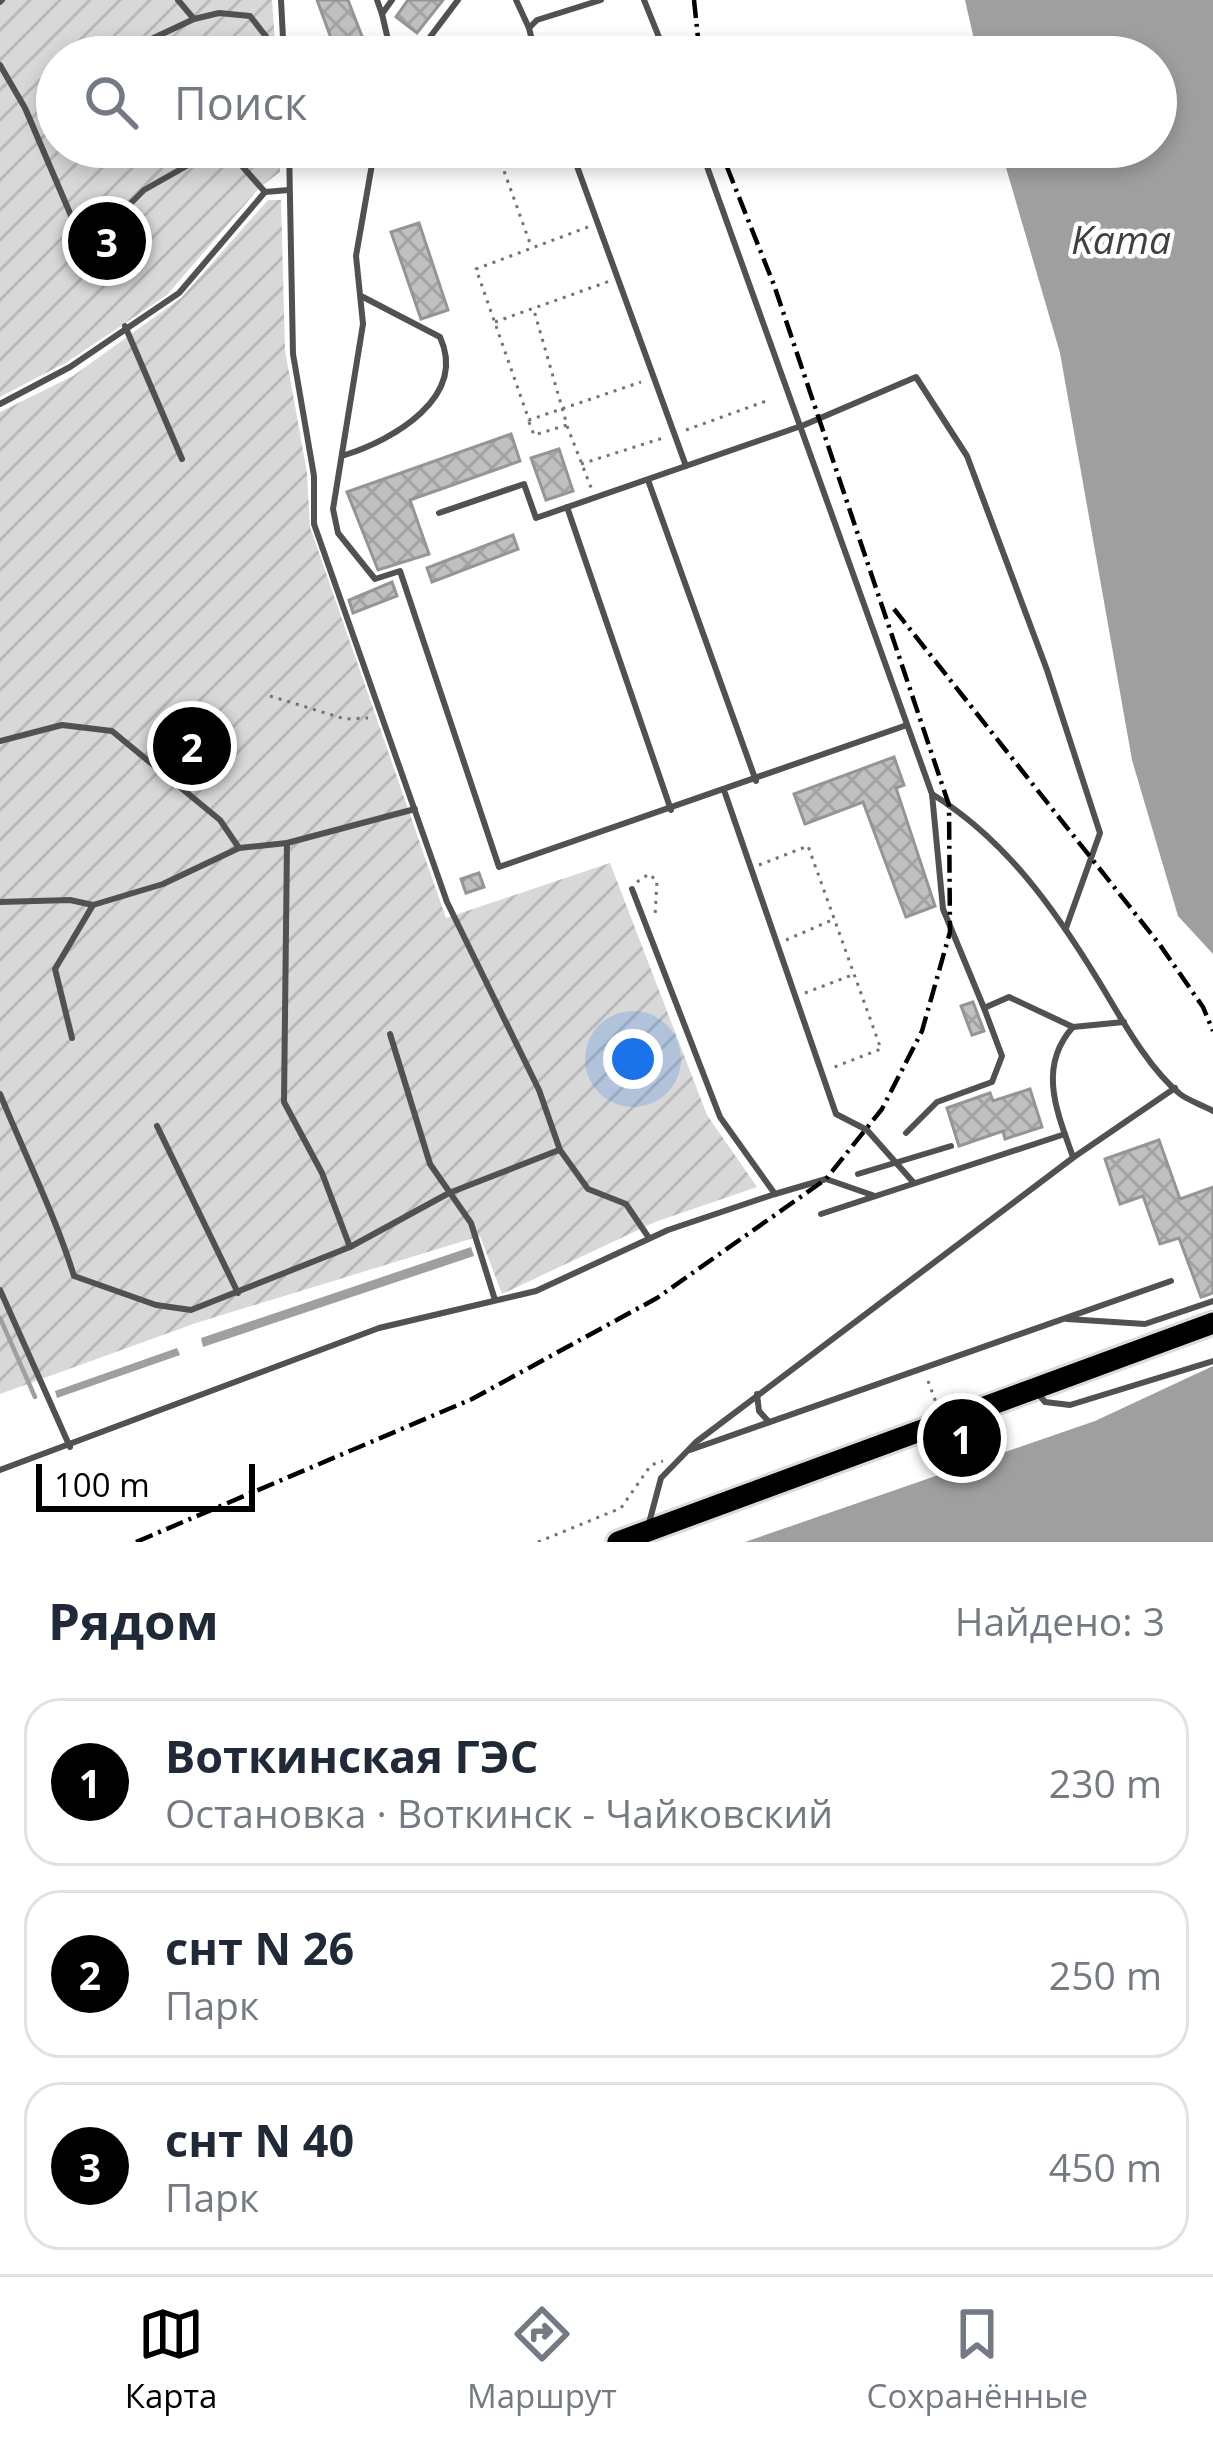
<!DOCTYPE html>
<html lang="ru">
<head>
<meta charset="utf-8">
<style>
  :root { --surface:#fff; --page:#f2f2f3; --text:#1f2937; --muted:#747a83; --line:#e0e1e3; --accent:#000 }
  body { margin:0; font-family:"Open Sans",sans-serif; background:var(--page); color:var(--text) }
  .scale { position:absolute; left:36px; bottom:30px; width:219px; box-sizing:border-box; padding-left:12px; border:6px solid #000; border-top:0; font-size:33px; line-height:42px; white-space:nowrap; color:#000; -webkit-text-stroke:9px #fff; paint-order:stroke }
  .you { position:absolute; left:633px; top:1059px; width:42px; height:42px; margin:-30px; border:9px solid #fff; border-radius:50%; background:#1a73e8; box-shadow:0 0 0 18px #1a73e833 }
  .badge { display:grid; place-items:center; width:78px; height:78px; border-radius:50%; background:var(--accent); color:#fff; font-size:39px; font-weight:700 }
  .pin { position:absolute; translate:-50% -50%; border:6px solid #fff; box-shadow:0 3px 12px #0006 }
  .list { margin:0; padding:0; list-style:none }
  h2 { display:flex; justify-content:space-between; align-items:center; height:156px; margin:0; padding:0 48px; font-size:51px }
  h2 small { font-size:39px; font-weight:400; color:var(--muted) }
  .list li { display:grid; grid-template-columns:78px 1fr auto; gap:36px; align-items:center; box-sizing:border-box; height:168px; margin:0 24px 24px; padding:0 24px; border:3px solid var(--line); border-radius:36px }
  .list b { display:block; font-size:45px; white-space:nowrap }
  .list p { margin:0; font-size:39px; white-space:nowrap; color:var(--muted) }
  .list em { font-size:39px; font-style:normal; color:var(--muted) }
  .icon { flex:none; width:66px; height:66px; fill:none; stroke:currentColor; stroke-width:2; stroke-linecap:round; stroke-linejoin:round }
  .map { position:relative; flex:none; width:1213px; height:1542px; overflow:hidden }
  .search { position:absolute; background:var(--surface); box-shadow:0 6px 18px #0003; left:36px; right:36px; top:36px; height:132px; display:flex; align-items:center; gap:30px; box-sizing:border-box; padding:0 42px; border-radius:66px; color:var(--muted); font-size:45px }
  .sheet { height:732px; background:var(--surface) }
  nav { display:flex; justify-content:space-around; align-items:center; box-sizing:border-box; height:168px; border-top:3px solid var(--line); background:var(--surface); font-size:33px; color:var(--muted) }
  nav a { display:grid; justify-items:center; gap:6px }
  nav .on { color:var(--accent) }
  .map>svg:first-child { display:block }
</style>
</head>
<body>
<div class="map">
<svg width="1213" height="1542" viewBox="0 0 1213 1542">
  <defs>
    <pattern id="garden-furrows" width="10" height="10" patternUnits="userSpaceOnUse" patternTransform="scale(3)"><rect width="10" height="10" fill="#d8d8d8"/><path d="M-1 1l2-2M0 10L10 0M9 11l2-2" fill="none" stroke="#b8b8b8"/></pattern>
    <pattern id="building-cross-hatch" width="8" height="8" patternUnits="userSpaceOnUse" patternTransform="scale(3)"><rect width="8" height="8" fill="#c0c0c0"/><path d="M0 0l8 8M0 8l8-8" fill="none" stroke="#a3a3a3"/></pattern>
  </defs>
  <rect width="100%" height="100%" fill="#fff"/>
  <g fill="url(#garden-furrows)">
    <polygon points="0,0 272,0 276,57 57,57 57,147 280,147 280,172 260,187 167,295 67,362 0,397"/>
    <polygon points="268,200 281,200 285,350 307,473 310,527 446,918 610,863 707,1115 757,1187 655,1222 502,1294 480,1236 196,1323 0,1394 0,412 73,376 181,298"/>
  </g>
  <g fill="#9f9f9f">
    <polygon points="965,0 1213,0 1213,954 1178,916 1132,760 1060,353 1000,147 1156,147 1156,57 978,57"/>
    <polygon points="471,1247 474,1256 203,1347 201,1338"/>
    <polygon points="177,1348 180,1355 57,1398 55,1391"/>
    <polygon points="1213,1366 1213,1542 745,1542 1095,1421"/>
  </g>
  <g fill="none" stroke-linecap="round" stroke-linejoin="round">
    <polyline stroke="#9f9f9f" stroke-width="4.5" points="0,1318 35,1397"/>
  </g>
  <g fill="url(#building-cross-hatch)" stroke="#959595" stroke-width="3">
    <polygon points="317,0 348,0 370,57 338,57"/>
    <polygon points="408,0 443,0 417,33 396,17"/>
    <polygon points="485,38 491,52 479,57 432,57"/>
    <polygon points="419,223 448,310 421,319 391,232"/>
    <polygon points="511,434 520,461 410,500 429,554 378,570 347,492"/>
    <polygon points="559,449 573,491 546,500 531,458"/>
    <polygon points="513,535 518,549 432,582 427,568"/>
    <polygon points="392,582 397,596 353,613 349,600"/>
    <polygon points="894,757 904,785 896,788 935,906 906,917 863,802 805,824 794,794"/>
    <polygon points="479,873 484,887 466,893 461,879"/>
    <polygon points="973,1002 984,1031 972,1035 961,1006"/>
    <polygon points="1030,1089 1042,1127 1005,1139 1003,1131 959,1146 947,1108 990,1093 993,1101"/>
    <polygon points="1159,1140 1180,1199 1213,1187 1213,1293 1201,1297 1179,1238 1160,1244 1143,1196 1120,1204 1105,1159"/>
  </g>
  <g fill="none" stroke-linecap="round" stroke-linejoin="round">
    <defs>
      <polyline id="primary" points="618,1542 1213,1323"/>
    </defs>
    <use href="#primary" stroke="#dbdbdb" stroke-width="27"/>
    <g stroke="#737373" stroke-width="3" stroke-dasharray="3 6" stroke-linecap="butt">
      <polyline points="527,147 499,157 531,246"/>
      <polyline points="588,227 476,269 529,420 641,382"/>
      <polyline points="495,322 610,281"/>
      <polyline points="529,422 534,435 567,425 533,307"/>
      <polyline points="567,426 592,490"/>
      <polyline points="686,430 769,400"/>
      <polyline points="581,464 666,437"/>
      <polyline points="270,696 345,719 368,718"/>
      <polyline points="759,865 808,846 881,1049 832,1068"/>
      <polyline points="637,882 649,874 657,881 655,916"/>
      <polyline points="786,940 832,920"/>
      <polyline points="805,993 852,975"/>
      <polyline points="928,1381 937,1405"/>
      <polyline points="538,1542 621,1508 651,1465 663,1461"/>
    </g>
    <g stroke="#515151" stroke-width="6">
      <polyline points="178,0 194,19 219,13 250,16 282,57"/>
      <polyline points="281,0 284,57"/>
      <polyline points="377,0 382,14"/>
      <polyline points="392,0 382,14 392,57"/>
      <polyline points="516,0 529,28"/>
      <polyline points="644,0 667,57"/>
      <polyline points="0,2 2,0"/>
      <polyline points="113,57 194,19"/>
      <polyline points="415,57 458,0"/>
      <polyline points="536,57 529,28 537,20 601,0"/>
      <polyline points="0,65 25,108 78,232 93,234 108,226 144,190 220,147"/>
      <polyline points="225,147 265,192"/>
      <polyline points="289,147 293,354 314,476 314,524 447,902 539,1090 560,1150 588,1189 626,1204 649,1238"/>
      <polyline points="375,147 356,256 363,324 333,509 338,533 375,579 400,571 499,867 907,725"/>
      <polyline points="570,147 686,466"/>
      <path d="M700,147L932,794C1005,839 1054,908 1098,980C1120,1016 1147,1067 1180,1094C1189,1101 1203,1105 1213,1111"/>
      <polyline points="125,326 182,459"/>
      <polyline points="0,404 70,367 179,293 265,192 289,190"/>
      <path d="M345,455C392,440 468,398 440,337L363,297"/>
      <polyline points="648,480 756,781"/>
      <polyline points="567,507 671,810"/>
      <polyline points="439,513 524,484 536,518 804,425 916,377 967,456 1047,670 1100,833 1066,928"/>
      <polyline points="0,741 62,725 112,731 220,820 239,848"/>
      <polyline points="725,793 836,1114 867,1130 914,1183"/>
      <polyline points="932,794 943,909 984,1008"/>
      <polyline points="287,843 284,1102 322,1173 350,1247"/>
      <polyline points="632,889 720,1117 775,1194"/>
      <polyline points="0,902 70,900 93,905"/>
      <path d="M1073,1027C1037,1067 1057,1112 1073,1157"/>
      <polyline points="390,1034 430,1164 471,1223 495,1300"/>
      <polyline points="72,1038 55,969 93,905 163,884 239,848 287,843 415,809"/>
      <path d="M0,1094C25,1155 55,1215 74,1276L156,1305L191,1310L350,1247L449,1193L559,1150"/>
      <polyline points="157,1126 238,1293"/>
      <polyline points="906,1133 937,1102 992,1082 1002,1056 984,1008 1009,997 1073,1027 1124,1022"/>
      <polyline points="858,1174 951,1146"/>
      <polyline points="821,1214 1065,1134"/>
      <polyline points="0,1290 70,1447"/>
      <polyline points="1067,1319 1145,1324 1213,1301"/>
      <polyline points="1036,1391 1045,1402 1070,1405 1213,1361"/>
      <polyline points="757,1394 759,1411 769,1422"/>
      <polyline points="690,1450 1171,1281"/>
      <polyline points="0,1470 379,1328 536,1291 668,1230 775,1194 826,1179 875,1196"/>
      <polyline points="649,1523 661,1478 696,1442 1074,1157 1175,1088"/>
    </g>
    <use href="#primary" stroke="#000" stroke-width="21"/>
    <g stroke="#000" stroke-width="4.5" stroke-dasharray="18 6 3 6" stroke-linecap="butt">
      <polyline points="694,0 700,57"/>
      <polyline points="894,609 1160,945 1203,1007 1213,1031"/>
      <polyline points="136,1542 472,1399 657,1298 826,1179 882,1109 922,1031 950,932 949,805 774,285 719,147"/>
    </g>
  </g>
  <g text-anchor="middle" stroke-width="9" stroke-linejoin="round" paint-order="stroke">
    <g font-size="39" font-style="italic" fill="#404040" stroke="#fff">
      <text x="1121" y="254">Kama</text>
    </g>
  </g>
</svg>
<div class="scale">100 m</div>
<div class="you"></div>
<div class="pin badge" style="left:962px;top:1438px">1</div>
<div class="pin badge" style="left:192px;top:746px">2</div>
<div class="pin badge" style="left:107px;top:241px">3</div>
<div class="search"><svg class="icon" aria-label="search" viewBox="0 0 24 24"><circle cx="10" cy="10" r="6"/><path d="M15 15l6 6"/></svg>Поиск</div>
</div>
<section class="sheet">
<h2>Рядом<small>Найдено: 3</small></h2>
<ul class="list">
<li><span class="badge">1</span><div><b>Воткинская ГЭС</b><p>Остановка · Воткинск - Чайковский</p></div><em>230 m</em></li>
<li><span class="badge">2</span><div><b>снт N 26</b><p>Парк</p></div><em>250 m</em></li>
<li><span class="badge">3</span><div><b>снт N 40</b><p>Парк</p></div><em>450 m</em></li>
</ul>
</section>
<nav>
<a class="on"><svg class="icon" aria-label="map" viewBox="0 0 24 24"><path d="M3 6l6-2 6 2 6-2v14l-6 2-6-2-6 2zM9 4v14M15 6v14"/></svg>Карта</a>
<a><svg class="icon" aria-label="directions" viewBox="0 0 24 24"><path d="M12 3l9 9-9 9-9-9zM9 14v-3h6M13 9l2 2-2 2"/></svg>Маршрут</a>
<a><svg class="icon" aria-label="saved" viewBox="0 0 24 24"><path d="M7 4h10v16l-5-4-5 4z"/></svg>Сохранённые</a>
</nav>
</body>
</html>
